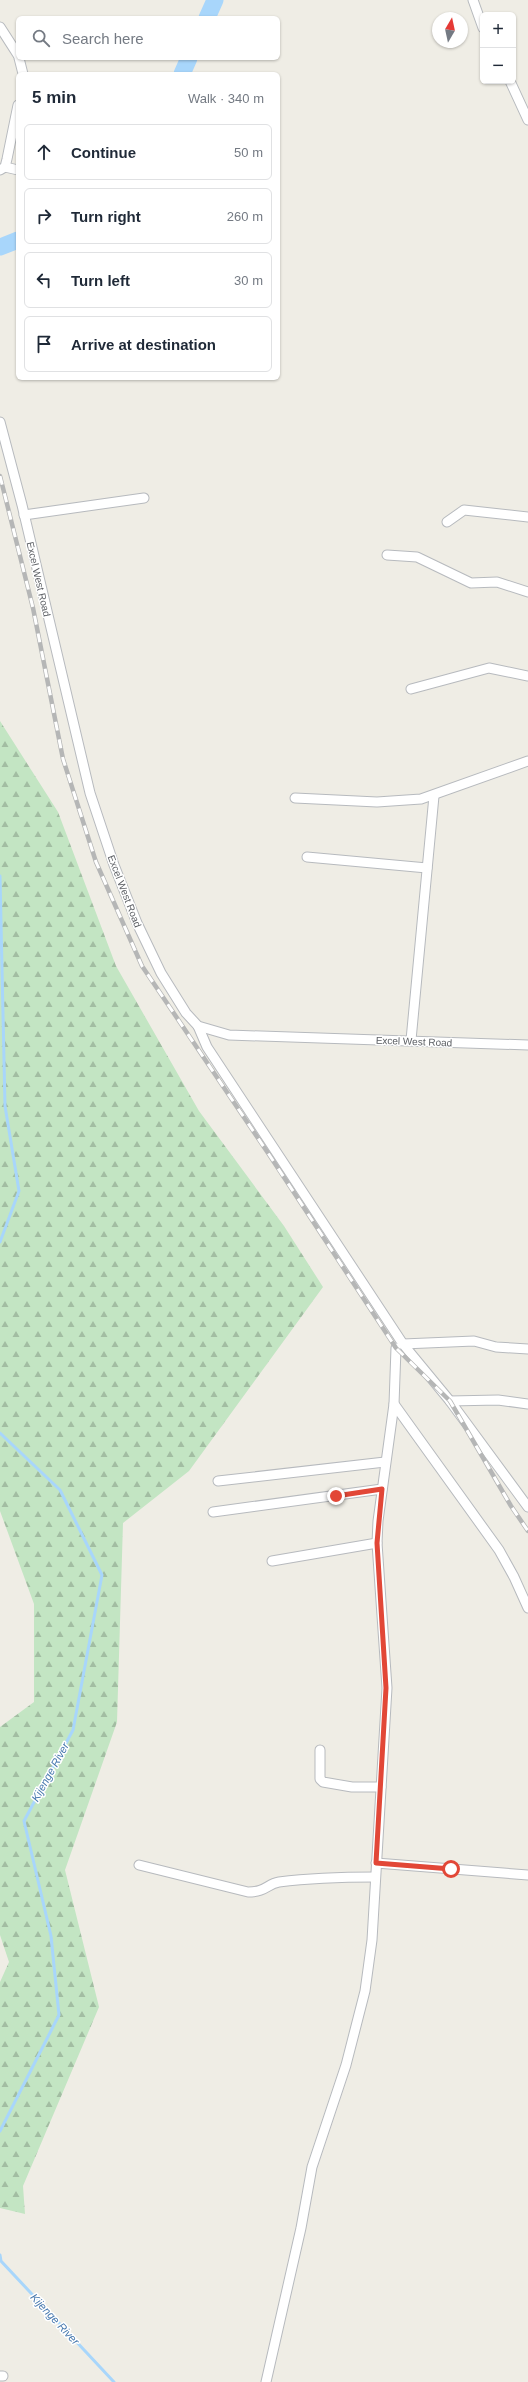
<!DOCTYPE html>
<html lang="en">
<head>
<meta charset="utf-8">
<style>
  :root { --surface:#fff; --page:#f6f6f7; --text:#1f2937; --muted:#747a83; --line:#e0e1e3 }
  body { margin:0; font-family:Helvetica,sans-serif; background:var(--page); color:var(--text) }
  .controls { position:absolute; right:12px; top:12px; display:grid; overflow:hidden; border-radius:6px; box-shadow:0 1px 3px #0004 }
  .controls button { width:36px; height:36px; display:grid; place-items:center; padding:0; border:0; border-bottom:1px solid var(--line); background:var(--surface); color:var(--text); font:20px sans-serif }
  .compass { position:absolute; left:432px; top:12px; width:36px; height:36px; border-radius:50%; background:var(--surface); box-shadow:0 1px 3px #0004; rotate:9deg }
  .stop { position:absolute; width:12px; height:12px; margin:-9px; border:3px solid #e24737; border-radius:50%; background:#fff }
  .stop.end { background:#e24737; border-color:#fff; box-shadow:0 1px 4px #0008 }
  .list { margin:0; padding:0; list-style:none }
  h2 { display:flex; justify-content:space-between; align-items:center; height:52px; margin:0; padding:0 16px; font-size:17px }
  h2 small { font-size:13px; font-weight:400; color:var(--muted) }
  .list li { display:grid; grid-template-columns:26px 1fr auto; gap:12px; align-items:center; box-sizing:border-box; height:56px; margin:0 8px 8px; padding:0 8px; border:1px solid var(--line); border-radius:6px }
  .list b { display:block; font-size:15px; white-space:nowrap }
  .list em { font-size:13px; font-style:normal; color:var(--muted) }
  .icon { flex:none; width:22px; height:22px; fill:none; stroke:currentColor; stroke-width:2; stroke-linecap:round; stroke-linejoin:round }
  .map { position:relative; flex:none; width:528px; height:2382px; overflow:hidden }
  .search { position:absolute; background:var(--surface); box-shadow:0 1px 3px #0004; left:16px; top:16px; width:264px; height:44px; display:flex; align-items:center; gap:10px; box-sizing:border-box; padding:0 14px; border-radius:6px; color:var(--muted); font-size:15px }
  .panel { position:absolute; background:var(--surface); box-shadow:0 1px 3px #0004; left:16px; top:72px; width:264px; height:308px; border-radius:6px }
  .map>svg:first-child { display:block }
</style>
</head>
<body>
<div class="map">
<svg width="528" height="2382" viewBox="0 0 528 2382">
  <defs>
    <pattern id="forest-firs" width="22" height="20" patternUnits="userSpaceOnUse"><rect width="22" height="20" fill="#c3e5c3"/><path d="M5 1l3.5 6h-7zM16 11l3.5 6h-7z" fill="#a2bda2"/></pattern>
  </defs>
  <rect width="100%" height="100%" fill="#efede5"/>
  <polygon fill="url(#forest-firs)" points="0,721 58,812 116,966 199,1111 284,1226 323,1287 189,1471 123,1523 117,1722 65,1870 99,2007 23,2186 25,2214 0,2208 0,1982 9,1962 0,1935 0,1727 34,1702 34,1604 0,1511"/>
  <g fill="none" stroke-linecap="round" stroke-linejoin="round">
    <g stroke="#a8d6fb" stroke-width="3">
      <polyline points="0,876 5,1106 19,1191 0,1242"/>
      <polyline points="0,1433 60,1490 102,1575 73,1730 24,1821 51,1936 59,2015 0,2131"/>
      <polyline points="0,2255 1,2261 114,2382"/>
    </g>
    <g stroke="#a8d6fb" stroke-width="17">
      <polyline points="207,18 215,0"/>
      <polyline points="182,74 189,58"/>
      <polyline points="0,247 18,240"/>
    </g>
    <defs>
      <g id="street">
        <polyline points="473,0 483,28"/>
        <polyline points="0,27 18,55"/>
        <polyline points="19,58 23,74"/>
        <polyline points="510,81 528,120"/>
        <polyline points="5,167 18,170"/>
        <polyline points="0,170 5,167 7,159 18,105"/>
        <polyline points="0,422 22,505 90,793 114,865 137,923 161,973 186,1013 198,1026 229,1035 528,1045"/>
        <polyline points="24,515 144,498"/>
        <polyline points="447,522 464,510 528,517"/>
        <polyline points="387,555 417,557 471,583 497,582 528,592"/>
        <polyline points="411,689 489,668 528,676"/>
        <polyline points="295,798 377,802 421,799 528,761"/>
        <polyline points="307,857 427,868"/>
        <polyline points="198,1026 207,1047 403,1344 450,1401 528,1507"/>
        <polyline points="411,1040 434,796"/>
        <polyline points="403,1344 474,1341 496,1347 528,1349"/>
        <polyline points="450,1401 498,1400 528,1404"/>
        <polyline points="394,1404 499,1550 514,1577 528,1608"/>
        <polyline points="218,1481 385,1462"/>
        <polyline points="213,1512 382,1489"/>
        <polyline points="272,1561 377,1543"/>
        <polyline points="320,1750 320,1779 323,1782 352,1787 381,1787"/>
        <polyline points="376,1863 528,1875"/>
        <path d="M139,1865L248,1892C266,1892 267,1884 279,1882C311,1878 343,1877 375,1877"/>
        <polyline points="0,2376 3,2376"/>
        <polyline points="266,2382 301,2228 312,2167 346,2065 365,1991 372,1940 387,1688 377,1543 378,1521 394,1404 396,1348"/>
      </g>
    </defs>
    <use href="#street" stroke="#b7babe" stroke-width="11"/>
    <use href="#street" stroke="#fff" stroke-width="9"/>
    <defs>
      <polyline id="rail" points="0,476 33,608 63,759 96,862 142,966 268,1153 396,1348 450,1401 511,1506 528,1531"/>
    </defs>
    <use href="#rail" stroke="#b5b6b6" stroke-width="4.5"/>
    <use href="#rail" stroke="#fff" stroke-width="3" stroke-dasharray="9" stroke-linecap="butt"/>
  </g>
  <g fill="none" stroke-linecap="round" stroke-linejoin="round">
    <polyline stroke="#e24737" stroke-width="5" points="336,1496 382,1489 377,1543 386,1688 376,1863 451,1869"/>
  </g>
  <g text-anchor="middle" stroke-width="3" stroke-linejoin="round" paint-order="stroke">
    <g font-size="10" fill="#5d6065" stroke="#fff">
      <text transform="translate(39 579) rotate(77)" y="4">Excel West Road</text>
      <text transform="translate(125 891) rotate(69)" y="4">Excel West Road</text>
      <text transform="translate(414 1041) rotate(2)" y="4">Excel West Road</text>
    </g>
    <g font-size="11" font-style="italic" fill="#4577ae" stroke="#fff">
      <text transform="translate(50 1772) rotate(-61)" y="4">Kijenge River</text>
      <text transform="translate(55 2319) rotate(47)" y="4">Kijenge River</text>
    </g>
  </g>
</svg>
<div class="controls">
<button>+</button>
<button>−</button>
</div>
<svg class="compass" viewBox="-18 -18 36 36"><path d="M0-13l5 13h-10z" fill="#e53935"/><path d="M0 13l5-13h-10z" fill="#747a83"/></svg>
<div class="stop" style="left:451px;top:1869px"></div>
<div class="stop end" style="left:336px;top:1496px"></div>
<div class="search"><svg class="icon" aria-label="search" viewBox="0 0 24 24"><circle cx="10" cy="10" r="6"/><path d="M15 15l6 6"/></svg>Search here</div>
<section class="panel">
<h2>5 min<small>Walk · 340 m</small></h2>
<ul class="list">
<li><svg class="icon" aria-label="ahead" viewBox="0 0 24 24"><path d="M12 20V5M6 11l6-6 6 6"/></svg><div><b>Continue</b></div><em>50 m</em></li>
<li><svg class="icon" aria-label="right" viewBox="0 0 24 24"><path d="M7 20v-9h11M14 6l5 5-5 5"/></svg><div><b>Turn right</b></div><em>260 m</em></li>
<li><svg class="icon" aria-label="left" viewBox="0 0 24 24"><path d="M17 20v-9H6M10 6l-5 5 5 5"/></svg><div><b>Turn left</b></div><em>30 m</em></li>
<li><svg class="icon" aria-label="arrive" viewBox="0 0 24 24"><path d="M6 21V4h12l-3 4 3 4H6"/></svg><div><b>Arrive at destination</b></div></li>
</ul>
</section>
</div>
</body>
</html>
